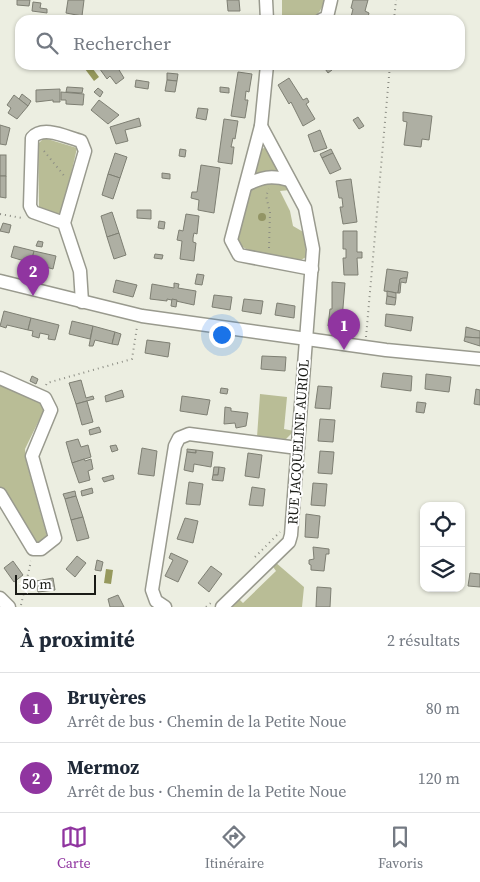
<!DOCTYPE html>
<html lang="fr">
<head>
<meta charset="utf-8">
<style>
  :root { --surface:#fff; --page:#f6f6f7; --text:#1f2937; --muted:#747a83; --line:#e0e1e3; --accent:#9035a0 }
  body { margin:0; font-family:"Source Serif 4",serif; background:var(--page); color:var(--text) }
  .controls { position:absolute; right:15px; bottom:15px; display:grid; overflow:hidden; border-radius:10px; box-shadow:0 1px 4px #0004 }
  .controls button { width:45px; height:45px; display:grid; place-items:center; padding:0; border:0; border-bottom:1px solid var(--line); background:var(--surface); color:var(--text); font:25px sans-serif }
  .scale { position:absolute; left:15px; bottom:12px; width:81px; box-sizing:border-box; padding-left:5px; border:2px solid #1a1b16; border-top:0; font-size:14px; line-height:18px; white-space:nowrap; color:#1a1b16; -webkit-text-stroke:4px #fff; paint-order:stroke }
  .you { position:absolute; left:221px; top:334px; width:18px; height:18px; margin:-12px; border:4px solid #fff; border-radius:50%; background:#1a73e8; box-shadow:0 0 0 8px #1a73e833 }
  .badge { display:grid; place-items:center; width:32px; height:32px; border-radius:50%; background:var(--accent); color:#fff; font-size:16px; font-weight:700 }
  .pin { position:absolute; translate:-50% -41px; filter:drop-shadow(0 1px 2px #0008) }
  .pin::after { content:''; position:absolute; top:26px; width:18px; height:15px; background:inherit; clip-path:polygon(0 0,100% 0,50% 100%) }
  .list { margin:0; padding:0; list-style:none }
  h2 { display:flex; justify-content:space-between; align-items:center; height:65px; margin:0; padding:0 20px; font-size:21px }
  h2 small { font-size:16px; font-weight:400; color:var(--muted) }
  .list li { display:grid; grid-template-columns:32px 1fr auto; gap:15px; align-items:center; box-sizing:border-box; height:70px; padding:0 20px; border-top:1px solid var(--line) }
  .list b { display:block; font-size:19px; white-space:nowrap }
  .list p { margin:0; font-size:16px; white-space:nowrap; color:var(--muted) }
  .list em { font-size:16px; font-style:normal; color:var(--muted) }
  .icon { flex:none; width:28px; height:28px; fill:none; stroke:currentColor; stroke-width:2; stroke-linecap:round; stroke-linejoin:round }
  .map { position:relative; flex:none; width:480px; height:607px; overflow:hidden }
  .search { position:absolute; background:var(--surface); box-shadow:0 1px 4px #0004; left:15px; right:15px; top:15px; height:55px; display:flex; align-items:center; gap:12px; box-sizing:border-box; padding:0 18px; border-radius:15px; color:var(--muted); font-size:19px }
  .sheet { height:205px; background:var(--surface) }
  nav { display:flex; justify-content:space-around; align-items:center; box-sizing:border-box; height:70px; border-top:1px solid var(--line); background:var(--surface); font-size:14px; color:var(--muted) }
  nav a { display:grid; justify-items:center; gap:2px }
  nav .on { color:var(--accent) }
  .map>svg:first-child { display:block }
</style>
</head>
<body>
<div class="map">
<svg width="480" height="607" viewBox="0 0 480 607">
  <rect width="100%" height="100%" fill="#eceee1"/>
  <g fill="#b9bd96">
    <path d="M282,0H325C316,25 306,20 282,20Z"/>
    <polygon points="44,138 77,148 62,214 56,215 39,208 38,144"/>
    <polygon points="265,148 270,151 280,173 254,177 259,149"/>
    <polygon points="266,181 281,183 290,190 280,191 290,211 293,226 305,233 306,257 301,260 248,250 241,246 238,238 248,192"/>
    <polygon points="0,384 42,401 44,410 25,449 26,461 47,536 42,542 34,543 0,487"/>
    <polygon points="260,394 287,397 284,429 294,431 286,439 257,437"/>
    <polygon points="275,562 304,587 302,607 228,607 237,597 243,603 276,571 271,564"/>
  </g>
  <g fill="#96995d">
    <polygon points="82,65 90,65 99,77 94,81"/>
    <polygon points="106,569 113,570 111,584 104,583"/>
  </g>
  <g fill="#aeafa3" stroke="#7e7f73">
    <polygon points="17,0 30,0 29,6 17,5"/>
    <polygon points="68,0 84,0 82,16 66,13"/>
    <polygon points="227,0 239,0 240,11 228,11"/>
    <polygon points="353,0 368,0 365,11 369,13 368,17 363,16 362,20 347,20 348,17 351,17 353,9 351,8"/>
    <polygon points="33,2 41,3 40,8 47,9 47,13 32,11"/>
    <polygon points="243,17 244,20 229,20 229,19"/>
    <polygon points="97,65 116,65 124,78 116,84 110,76 107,79"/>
    <polygon points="329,65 332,70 328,73 323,66"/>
    <polygon points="238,72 252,74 249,92 246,91 245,100 248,100 245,118 231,116"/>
    <polygon points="167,73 178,74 177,81 167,80"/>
    <polygon points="289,78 303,100 307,98 309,102 306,104 315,119 303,126 291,102 289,104 278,85"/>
    <polygon points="136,80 149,82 148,89 135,87"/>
    <polygon points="167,80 177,81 175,92 165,91"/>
    <polygon points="67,87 83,88 82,93 66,92"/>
    <polygon points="220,87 229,88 229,93 220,92"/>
    <polygon points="98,88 103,92 100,97 94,92"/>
    <polygon points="60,89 60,102 53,102 53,100 36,102 36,90"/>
    <polygon points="61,92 84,94 83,105 66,104 66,100 61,100"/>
    <polygon points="22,94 31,101 28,106 19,99"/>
    <polygon points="14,95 28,106 17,119 8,113 11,108 7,105"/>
    <polygon points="99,100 119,115 108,124 91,110"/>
    <polygon points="198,108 208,109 206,120 196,118"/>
    <polygon points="403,112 432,116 429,140 422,139 421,147 404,145 407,122 403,121"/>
    <polygon points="358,117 364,126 359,129 353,120"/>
    <polygon points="139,118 141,126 125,130 128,141 116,144 110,127"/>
    <polygon points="224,119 238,121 235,139 233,138 231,147 234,147 232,164 218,162"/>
    <polygon points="0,125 10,128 6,145 0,144"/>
    <polygon points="320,130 327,148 314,152 308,135"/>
    <polygon points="180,149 186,150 185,157 179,156"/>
    <polygon points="331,149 333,153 322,158 320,154"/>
    <polygon points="115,153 127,157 120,178 108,174"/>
    <polygon points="333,153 341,169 330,174 322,158"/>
    <rect x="0" y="155" width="6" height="21"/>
    <polygon points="201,165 220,168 214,213 198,210 199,200 191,198 192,192 197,192"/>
    <polygon points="162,173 170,174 170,179 162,178"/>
    <polygon points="108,174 120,178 113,199 102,195"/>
    <polygon points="0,176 6,176 6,198 0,197"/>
    <polygon points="351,179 357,222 343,224 340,207 343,207 342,198 339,198 336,181"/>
    <polygon points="137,210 151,210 151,219 137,218"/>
    <polygon points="112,212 119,233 107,237 101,216"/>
    <polygon points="186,214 199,216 197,234 194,233 193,238 193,242 196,243 194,261 180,259 182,241 177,240 179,230 183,231"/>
    <polygon points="159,221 165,222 164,229 158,228"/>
    <polygon points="3,223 11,225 9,233 0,231"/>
    <polygon points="343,231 357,231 357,252 362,252 362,258 357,258 358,275 344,275 343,258 346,258 346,249 343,249"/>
    <polygon points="119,233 126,255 114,259 107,237"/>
    <polygon points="38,241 43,242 42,247 36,246"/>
    <polygon points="14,246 34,251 31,263 11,257"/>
    <polygon points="34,251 56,256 53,269 31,263"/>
    <polygon points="155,254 163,255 162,259 154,258"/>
    <polygon points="387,269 408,272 407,278 400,279 398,293 384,291"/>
    <polygon points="197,274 204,275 202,285 195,284"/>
    <polygon points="403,278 407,278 406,283 401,282 400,293 398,293 400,279"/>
    <polygon points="116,280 137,285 133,297 113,292"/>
    <polygon points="332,282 345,283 342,320 348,321 347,328 328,326 330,309 332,309"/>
    <polygon points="174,283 179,284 178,288 196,291 194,305 167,299 167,301 150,299 152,284 174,288"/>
    <polygon points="387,291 396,293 396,298 387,296"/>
    <polygon points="214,295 232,297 230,310 212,307"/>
    <polygon points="387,296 396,298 395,305 386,304"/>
    <polygon points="172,299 177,300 176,307 171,306"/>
    <polygon points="244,299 263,301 261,314 242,311"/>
    <polygon points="277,303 295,306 294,318 275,315"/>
    <polygon points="4,311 31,318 28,330 7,325 6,328 0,326"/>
    <polygon points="386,314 413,317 411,331 385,326"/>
    <polygon points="31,318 59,325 55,340 48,339 49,335 40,333 39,338 32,336 33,331 28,330"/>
    <polygon points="72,321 93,326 90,339 69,334"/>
    <polygon points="93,326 115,332 112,344 95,340 93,346 89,346"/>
    <polygon points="466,327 480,331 480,338 465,337"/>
    <polygon points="115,332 121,334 118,345 112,344"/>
    <polygon points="465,337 480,338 480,346 464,341"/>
    <polygon points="147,340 170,343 168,357 145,353"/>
    <polygon points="262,356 286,357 285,371 261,369"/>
    <polygon points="383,373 412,376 411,391 381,387"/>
    <polygon points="426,374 451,377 449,392 425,389"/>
    <polygon points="32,376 38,379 36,384 30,381"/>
    <polygon points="81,380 86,398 93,396 94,399 76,404 69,383"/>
    <polygon points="318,386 332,387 330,409 315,408"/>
    <polygon points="221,388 228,389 227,394 220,393"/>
    <polygon points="476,389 480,390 480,405 474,404"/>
    <polygon points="122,390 124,397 106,402 105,396"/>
    <polygon points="182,396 210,400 207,415 180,411"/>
    <polygon points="87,401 93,422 82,425 76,404"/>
    <polygon points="417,402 426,403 424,413 416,412"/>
    <polygon points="225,407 231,408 231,411 248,413 246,426 236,428 235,423 224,424"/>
    <polygon points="320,419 335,420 333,442 318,441"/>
    <polygon points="99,427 101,432 90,435 89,430"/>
    <polygon points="78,439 81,447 88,445 91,457 72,463 66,442"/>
    <polygon points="116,445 118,450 112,452 110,446"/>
    <polygon points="142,448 157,451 154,476 138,474"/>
    <polygon points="187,449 196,450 196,453 187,452"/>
    <polygon points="196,450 213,452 211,467 194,464 193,472 184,470 187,452 196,453"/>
    <polygon points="320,451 334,452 332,474 318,473"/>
    <polygon points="248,453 262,455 259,478 245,476"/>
    <polygon points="84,459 85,461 91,459 93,469 88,471 90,480 79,483 72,463"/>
    <polygon points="214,467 219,467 218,475 213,475"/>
    <polygon points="219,467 225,468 223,481 212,480 213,475 218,475"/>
    <polygon points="113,475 114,479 104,482 102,478"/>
    <polygon points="189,482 203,484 200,505 186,504"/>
    <polygon points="313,483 327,484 325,506 311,505"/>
    <polygon points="252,487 265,489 263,506 249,505"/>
    <polygon points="92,488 93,493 82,496 81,491"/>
    <polygon points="75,491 76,496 65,499 63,494"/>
    <polygon points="76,496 83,517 71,520 65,499"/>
    <polygon points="306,514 320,516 318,538 305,537"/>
    <polygon points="83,517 89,538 77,541 71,520"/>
    <polygon points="185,518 198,521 193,543 177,539"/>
    <polygon points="313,547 329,549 329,554 326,554 324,571 311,570 311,565 309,564 309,560 314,559"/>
    <polygon points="171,553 188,561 178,582 165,576 173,560 169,558"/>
    <polygon points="77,556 86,563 75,577 66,569"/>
    <polygon points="97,560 103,562 101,571 95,570"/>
    <polygon points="13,561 23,575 14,582 4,568"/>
    <polygon points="211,566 222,574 209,592 198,583"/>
    <polygon points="470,573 480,574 480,587 468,586"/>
    <polygon points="53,578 55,590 38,592 36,581"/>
    <polygon points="317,587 331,588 330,607 316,607"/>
    <polygon points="118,595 124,607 110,607 108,599"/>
  </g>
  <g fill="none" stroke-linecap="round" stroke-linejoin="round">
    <defs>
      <g id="minor">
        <polyline points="266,0 267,20"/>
        <polyline points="321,20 327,17 331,0"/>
        <polyline points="267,65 261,126 231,240 239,255 312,269"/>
        <path d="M246,185C262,177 271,175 289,180"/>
        <path d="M64,223L33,212L30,206L32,138C43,125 66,137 81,141L85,151L64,223L80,271L82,302"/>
        <polyline points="0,281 142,316 386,350 480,359"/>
        <polyline points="0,378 45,398 51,410 32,456 55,538 41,549 33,549 0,494"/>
        <polyline points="0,598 9,607"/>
        <polyline points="165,607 156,601 152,590 175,446 179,438 189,434 298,448"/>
        <polyline points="222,607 289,542 291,535 313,249 305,208 261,126"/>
      </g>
    </defs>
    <use href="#minor" stroke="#999a8e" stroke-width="15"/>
    <g stroke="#8c8d84" stroke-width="2" stroke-dasharray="1 4" stroke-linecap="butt">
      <polyline points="394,20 396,0"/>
      <polyline points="44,151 66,178"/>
      <polyline points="0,214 22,218"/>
      <polyline points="269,248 270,212 266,196 269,189"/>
      <polyline points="366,337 390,65"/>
      <polyline points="46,385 47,383 132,359 137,327"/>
      <polyline points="255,557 280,532"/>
      <polyline points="21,605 31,561"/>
      <polyline points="206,607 212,602"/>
    </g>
    <use href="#minor" stroke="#fff" stroke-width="12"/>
  </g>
  <circle fill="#939565" cx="262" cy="217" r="4"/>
  <g text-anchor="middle" stroke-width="4" stroke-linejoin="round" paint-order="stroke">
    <g font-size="14" fill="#1a1b16" stroke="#fff">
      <text transform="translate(298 442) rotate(-86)" y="5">RUE JACQUELINE AURIOL</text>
    </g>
  </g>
</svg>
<div class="controls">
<button><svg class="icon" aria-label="locate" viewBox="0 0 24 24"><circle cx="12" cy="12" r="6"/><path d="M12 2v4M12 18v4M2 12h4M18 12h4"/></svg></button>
<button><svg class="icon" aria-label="layers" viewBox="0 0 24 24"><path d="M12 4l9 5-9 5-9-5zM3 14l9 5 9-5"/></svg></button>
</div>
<div class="scale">50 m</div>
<div class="you"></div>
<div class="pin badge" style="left:344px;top:350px">1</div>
<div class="pin badge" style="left:33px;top:296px">2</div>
<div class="search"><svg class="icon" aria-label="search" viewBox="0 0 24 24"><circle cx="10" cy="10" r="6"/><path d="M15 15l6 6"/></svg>Rechercher</div>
</div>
<section class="sheet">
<h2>À proximité<small>2 résultats</small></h2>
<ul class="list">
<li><span class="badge">1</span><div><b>Bruyères</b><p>Arrêt de bus · Chemin de la Petite Noue</p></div><em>80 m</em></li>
<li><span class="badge">2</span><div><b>Mermoz</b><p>Arrêt de bus · Chemin de la Petite Noue</p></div><em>120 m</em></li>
</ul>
</section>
<nav>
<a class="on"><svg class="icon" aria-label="map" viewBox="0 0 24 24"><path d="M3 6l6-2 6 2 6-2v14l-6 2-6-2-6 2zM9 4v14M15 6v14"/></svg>Carte</a>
<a><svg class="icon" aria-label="directions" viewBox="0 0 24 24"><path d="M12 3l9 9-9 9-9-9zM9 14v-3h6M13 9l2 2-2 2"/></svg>Itinéraire</a>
<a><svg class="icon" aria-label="saved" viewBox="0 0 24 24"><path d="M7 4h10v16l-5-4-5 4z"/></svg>Favoris</a>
</nav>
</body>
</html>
